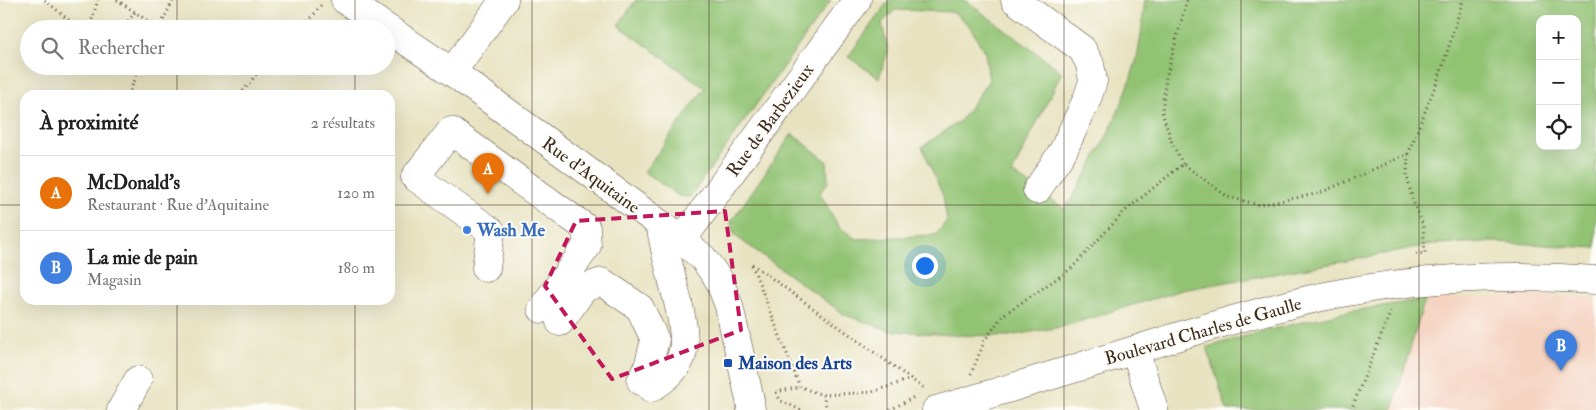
<!DOCTYPE html>
<html lang="fr">
<head>
<meta charset="utf-8">
<style>
  :root { --surface:#fff; --page:#f6f6f6; --text:#222; --muted:#767676; --line:#e0e0e0; --accent:#0b8043 }
  body { margin:0; font-family:"IM FELL Double Pica",serif; background:var(--page); color:var(--text) }
  .controls { position:absolute; right:15px; top:15px; display:grid; overflow:hidden; border-radius:10px; box-shadow:0 5px 20px #0002 }
  .controls button { width:45px; height:45px; display:grid; place-items:center; padding:0; border:0; border-bottom:1px solid var(--line); background:var(--surface); color:var(--text); font:25px sans-serif }
  .you { position:absolute; left:924px; top:265px; width:18px; height:18px; margin:-12px; border:4px solid #fff; border-radius:50%; background:#1a73e8; box-shadow:0 0 0 8px #1a73e833 }
  .badge { display:grid; place-items:center; width:32px; height:32px; border-radius:50%; background:var(--accent); color:#fff; font-size:16px; font-weight:700 }
  .pin { position:absolute; translate:-50% -41px; filter:drop-shadow(0 1px 2px #0008) }
  .pin::after { content:''; position:absolute; top:26px; width:18px; height:15px; background:inherit; clip-path:polygon(0 0,100% 0,50% 100%) }
  .list { margin:0; padding:0; list-style:none }
  h2 { display:flex; justify-content:space-between; align-items:center; height:65px; margin:0; padding:0 20px; font-size:21px }
  h2 small { font-size:16px; font-weight:400; color:var(--muted) }
  .list li { display:grid; grid-template-columns:32px 1fr auto; gap:15px; align-items:center; box-sizing:border-box; height:75px; padding:0 20px; border-top:1px solid var(--line) }
  .list b { display:block; font-size:19px; white-space:nowrap }
  .list p { margin:0; font-size:16px; white-space:nowrap; color:var(--muted) }
  .list em { font-size:16px; font-style:normal; color:var(--muted) }
  .icon { flex:none; width:28px; height:28px; fill:none; stroke:currentColor; stroke-width:2; stroke-linecap:round; stroke-linejoin:round }
  .map { position:relative; flex:none; width:1596px; height:410px; overflow:hidden }
  .search { position:absolute; background:var(--surface); box-shadow:0 5px 20px #0002; left:20px; top:20px; width:375px; height:55px; display:flex; align-items:center; gap:12px; box-sizing:border-box; padding:0 18px; border-radius:28px; color:var(--muted); font-size:19px }
  .panel { position:absolute; background:var(--surface); box-shadow:0 5px 20px #0002; left:20px; top:90px; width:375px; height:215px; border-radius:15px }
  .map>svg:first-child { display:block }
</style>
</head>
<body>
<div class="map">
<svg width="1596" height="410" viewBox="0 0 1596 410">
  <rect width="100%" height="100%" fill="#fdfcf7"/>
  <filter id="ink" filterUnits="userSpaceOnUse"><feTurbulence type="fractalNoise" baseFrequency=".02" numOctaves="2"/><feDisplacementMap in="SourceGraphic" scale="10" xChannelSelector="R" yChannelSelector="G"/><feConvolveMatrix kernelMatrix="1 2 1 2 8 2 1 2 1" color-interpolation-filters="sRGB"/></filter>
  <filter id="wash" filterUnits="userSpaceOnUse"><feTurbulence type="fractalNoise" baseFrequency=".0096" numOctaves="4" result="noise"/><feDisplacementMap in="SourceGraphic" scale="20" xChannelSelector="R" yChannelSelector="G"/><feGaussianBlur stdDeviation="1.12" result="paint"/><feColorMatrix in="noise" values="0 0 0 0 0 0 0 0 0 0 0 0 0 0 0 0 0 1.4 0 .05"/><feComposite in="paint" operator="in"/></filter>
  <g filter="url(#wash)">
    <rect width="100%" height="100%" fill="#e7e2c0"/>
    <polygon fill="#f5d3c1" points="1514,296 1583,297 1596,299 1596,410 1392,410 1425,299"/>
    <g fill="#92c373" stroke="#667648" fill-rule="evenodd">
      <polygon points="636,0 831,0 690,197 679,196 644,172 705,88 618,25"/>
      <path d="M889,0H965L1062,72L1012,173L1065,209C1093,164 1119,119 1134,68C1141,47 1142,22 1145,0H1596V248L1494,242L1432,244L1358,259L1182,290L1061,327L1008,336L951,335L891,331L845,315L734,235L731,222L792,134L827,161L828,182L820,193L839,227L856,239L936,235L947,220L943,196L922,147L961,120L989,80L985,53L969,25L953,12L895,10L882,23L888,51L879,78L848,57ZM1540,19H1577V146H1540Z"/>
      <polygon points="1425,299 1392,410 1227,410 1207,347 1264,331 1341,313"/>
    </g>
  </g>
  <g filter="url(#ink)">
    <g fill="none" stroke-linecap="round" stroke-linejoin="round">
      <defs>
        <g id="minor">
          <polyline points="345,0 452,72 682,240 703,258 719,280 729,306 750,400 751,410"/>
          <polyline points="1015,0 1082,49 1090,64 1093,81 1087,99 1063,151 1037,190"/>
          <polyline points="452,72 504,0"/>
          <polyline points="682,240 857,0"/>
          <polyline points="486,268 491,231 415,177 451,131 586,228 587,246 542,309"/>
          <polyline points="560,322 584,288 602,282 640,308 655,340 648,367 641,381"/>
          <polyline points="1135,350 1154,410"/>
          <path d="M651,388C663,380 675,372 681,358C690,335 675,294 670,270C666,255 663,240 660,224"/>
          <polyline points="121,410 138,380"/>
        </g>
        <path id="major" d="M936,410C1002,391 1069,370 1135,350C1197,330 1258,311 1321,297C1410,278 1505,273 1596,280"/>
      </defs>
      <use href="#minor" stroke="#554636" stroke-width="29"/>
      <use href="#major" stroke="#554636" stroke-width="29"/>
      <g stroke="#554636" stroke-width="3" stroke-dasharray="1 4" stroke-linecap="butt">
        <polyline points="45,0 79,29"/>
        <polyline points="117,0 145,19 162,29"/>
        <polyline points="89,29 98,0"/>
        <polyline points="122,29 135,12"/>
        <polyline points="145,29 151,23"/>
        <polyline points="159,29 173,0"/>
        <polyline points="301,29 312,17 321,5"/>
        <polyline points="128,95 141,66"/>
        <polyline points="240,95 263,66"/>
        <polyline points="1408,154 1442,69 1463,0"/>
        <polyline points="1183,164 1172,143 1162,112 1166,78 1187,0"/>
        <polyline points="752,264 925,389"/>
        <polyline points="752,265 800,387 823,395 827,410"/>
        <polyline points="971,374 985,340 1003,315 1071,269 1125,211 1183,164 1228,197 1260,205 1320,193 1408,154 1407,177 1413,201 1423,225 1425,253 1416,254"/>
        <polyline points="776,392 800,387"/>
        <polyline points="776,393 781,401 801,410"/>
        <polyline points="823,395 872,392 911,379"/>
        <polyline points="890,410 914,397"/>
        <polyline points="1351,410 1391,311"/>
      </g>
      <use href="#minor" stroke="#fff" stroke-width="28"/>
      <use href="#major" stroke="#fff" stroke-width="28"/>
    </g>
  </g>
  <path fill="none" stroke="#c2185b" stroke-width="4" stroke-dasharray="10 6" stroke-linejoin="round" d="M725,211L741,330L612,379L545,286L576,221Z"/>
  <path fill="none" stroke="#3b2a1e" stroke-width="1" stroke-opacity="0.55" d="M177,0V29M355,0V29M532,0V410M709,0V410M887,0V410M1064,0V410M1241,0V410M1419,0V410M177,66V95M355,66V95M0,205H25M390,205H1596M177,300V410M355,300V410"/>
  <circle fill="#3f7fe0" stroke="#fdfcf7" stroke-width="2" cx="467" cy="230" r="5"/>
  <rect fill="#1a4fb4" stroke="#fdfcf7" stroke-width="2" x="723" y="358" width="10" height="10" rx="2.5"/>
  <g text-anchor="middle" stroke-width="4" stroke-linejoin="round" paint-order="stroke">
    <g font-size="18" fill="#3b2a1e" stroke="#fdfcf7">
      <text transform="translate(770 120) rotate(-54)" y="6">Rue de Barbezieux</text>
      <text transform="translate(591 175) rotate(36)" y="6">Rue d'Aquitaine</text>
      <text transform="translate(1203 331) rotate(-16)" y="6">Boulevard Charles de Gaulle</text>
    </g>
    <g font-size="18" font-weight="bold" fill="#366cbe" stroke="#fdfcf7" text-anchor="start">
      <text x="477" y="236">Wash Me</text>
    </g>
    <g font-size="18" font-weight="bold" fill="#164399" stroke="#fdfcf7" text-anchor="start">
      <text x="738" y="369">Maison des Arts</text>
    </g>
  </g>
</svg>
<div class="controls">
<button>+</button>
<button>−</button>
<button><svg class="icon" aria-label="locate" viewBox="0 0 24 24"><circle cx="12" cy="12" r="6"/><path d="M12 2v4M12 18v4M2 12h4M18 12h4"/></svg></button>
</div>
<div class="you"></div>
<div class="pin badge" style="left:488px;top:194px;background:#e8710a">A</div>
<div class="pin badge" style="left:1561px;top:371px;background:#3f7fe0">B</div>
<div class="search"><svg class="icon" aria-label="search" viewBox="0 0 24 24"><circle cx="10" cy="10" r="6"/><path d="M15 15l6 6"/></svg>Rechercher</div>
<section class="panel">
<h2>À proximité<small>2 résultats</small></h2>
<ul class="list">
<li><span class="badge" style="background:#e8710a">A</span><div><b>McDonald's</b><p>Restaurant · Rue d'Aquitaine</p></div><em>120 m</em></li>
<li><span class="badge" style="background:#3f7fe0">B</span><div><b>La mie de pain</b><p>Magasin</p></div><em>180 m</em></li>
</ul>
</section>
</div>
</body>
</html>
